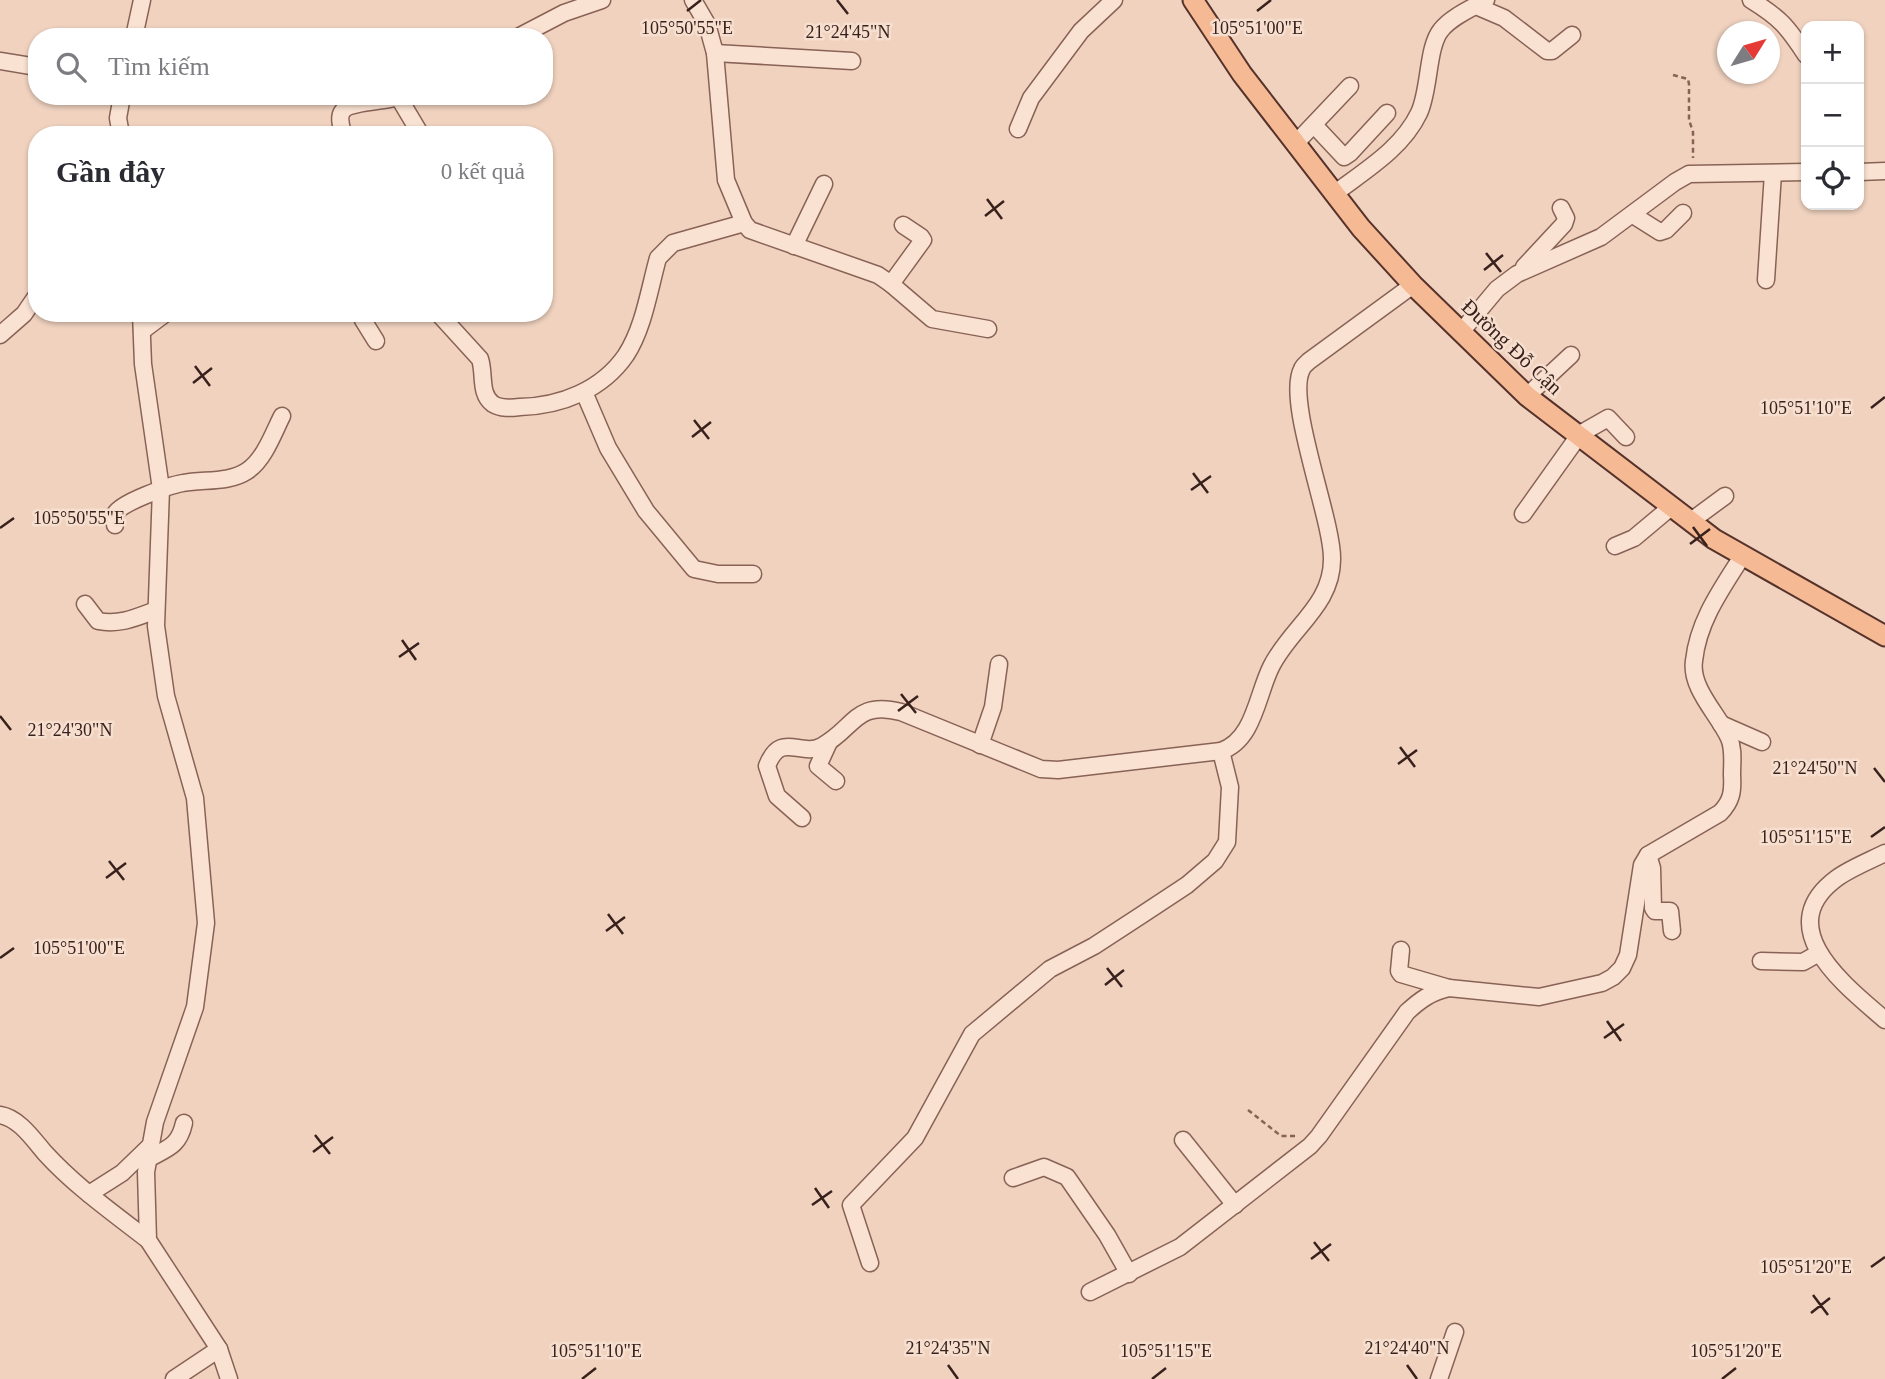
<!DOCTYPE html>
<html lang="vi">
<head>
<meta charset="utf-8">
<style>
  :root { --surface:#fff; --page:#f2f2f3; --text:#2b2b33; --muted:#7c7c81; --line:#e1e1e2 }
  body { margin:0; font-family:Georgia,serif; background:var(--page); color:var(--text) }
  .controls { position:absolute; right:21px; top:21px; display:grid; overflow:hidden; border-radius:14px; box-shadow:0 2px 5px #0004 }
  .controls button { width:63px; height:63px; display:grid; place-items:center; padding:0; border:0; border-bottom:2px solid var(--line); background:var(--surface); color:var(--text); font:35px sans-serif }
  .compass { position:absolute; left:1717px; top:21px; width:63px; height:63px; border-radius:50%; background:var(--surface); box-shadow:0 2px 5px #0004; rotate:53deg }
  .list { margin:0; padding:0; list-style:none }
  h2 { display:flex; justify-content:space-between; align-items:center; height:91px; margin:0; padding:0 28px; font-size:30px }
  h2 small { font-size:23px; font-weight:400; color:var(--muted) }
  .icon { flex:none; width:38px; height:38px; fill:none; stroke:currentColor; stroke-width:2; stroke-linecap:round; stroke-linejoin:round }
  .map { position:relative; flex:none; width:1885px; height:1379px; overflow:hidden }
  .search { position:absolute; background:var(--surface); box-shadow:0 2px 5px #0004; left:28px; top:28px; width:525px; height:77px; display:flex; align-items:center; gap:18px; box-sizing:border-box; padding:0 24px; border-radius:28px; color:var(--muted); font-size:26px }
  .panel { position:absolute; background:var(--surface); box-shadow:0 2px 5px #0004; left:28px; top:126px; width:525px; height:196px; border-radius:28px }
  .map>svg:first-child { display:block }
</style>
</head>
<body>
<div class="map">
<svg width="1885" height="1379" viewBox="0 0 1885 1379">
  <rect width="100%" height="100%" fill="#f0d2bf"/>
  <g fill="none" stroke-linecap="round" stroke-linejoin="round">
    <defs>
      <g id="minor">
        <polyline points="693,0 707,24 715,53 726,180 744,223 750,230 878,275 891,284 932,319 988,329"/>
        <path d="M1751,0C1780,18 1787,26 1806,55"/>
        <polyline points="1476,6 1504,18 1547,51 1552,51 1572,35"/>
        <polyline points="134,37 142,0"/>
        <polyline points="518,37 564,13 602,0"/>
        <polyline points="715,53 852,61"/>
        <polyline points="0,61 37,67"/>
        <polyline points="399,98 421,135"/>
        <polyline points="1314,125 1344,157 1350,153 1387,113"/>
        <polyline points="1018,129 1031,98 1081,31 1114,0"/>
        <polyline points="121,135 118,118 122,96"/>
        <path d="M343,135C342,128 338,118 342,112C348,101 388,102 402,96"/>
        <polyline points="1295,144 1350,86"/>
        <polyline points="1859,172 1885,171"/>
        <path d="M1334,194C1364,171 1402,149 1419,113C1430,90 1427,47 1441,30C1451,17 1472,8 1486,0"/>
        <polyline points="1633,215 1660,232 1666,230 1683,213"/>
        <polyline points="794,246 824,184"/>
        <polyline points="1524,267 1564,224 1566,218 1561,208"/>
        <polyline points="1766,280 1773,173"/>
        <polyline points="891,284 923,240 921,237 903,225"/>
        <polyline points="141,313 143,364 161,489 156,626 166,696 195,798 206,923 195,1007 155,1122 146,1172 148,1240 219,1349 229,1379"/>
        <polyline points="363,313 363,320 376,341"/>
        <path d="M439,314L480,359C485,374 479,394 493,404C501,409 511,408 520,407C561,406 602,390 626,355C644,327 649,290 658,258L673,243L744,223"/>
        <polyline points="142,331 166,313"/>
        <polyline points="1461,332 1497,289 1517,274 1601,237 1675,182 1689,174 1806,172"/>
        <polyline points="0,335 24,314 37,295"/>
        <polyline points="584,392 608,448 646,511 694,569 718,574 753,574"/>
        <polyline points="1527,396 1571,355"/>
        <polyline points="1523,514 1580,434 1608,418 1626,437"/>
        <polyline points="1691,521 1725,496"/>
        <path d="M115,525C115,523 114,516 115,514C119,503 171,485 183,483C204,479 229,483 247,471C264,460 273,434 282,416"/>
        <polyline points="1615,546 1634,538 1671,507"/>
        <path d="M85,604L98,621C120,625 135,618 156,610"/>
        <polyline points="1721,724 1762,742"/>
        <polyline points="829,742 818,766 836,781"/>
        <polyline points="980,745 993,707 999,664"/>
        <path d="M802,818L777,796L767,766C781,730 800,758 822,746C855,728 855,700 901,712L1041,769L1058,770L1221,751C1254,740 1257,695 1271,667C1290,628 1333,605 1332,558C1332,518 1285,400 1302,369C1303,366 1306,364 1309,361L1413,285"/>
        <path d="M1885,853C1869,861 1851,868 1837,878C1769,928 1846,986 1885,1020"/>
        <polyline points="1648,855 1652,868 1653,908 1655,911 1670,911 1672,931"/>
        <polyline points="1401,950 1399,971 1401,974 1449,988"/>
        <polyline points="1761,961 1803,962 1819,953"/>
        <path d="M0,1115C19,1118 33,1139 45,1153C75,1186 112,1212 148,1240"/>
        <polyline points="1183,1140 1235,1205"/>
        <path d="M148,1159C168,1148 179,1146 184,1123"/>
        <polyline points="1013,1178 1044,1167 1067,1177 1107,1235 1129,1274"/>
        <polyline points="89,1194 122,1173 151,1145"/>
        <polyline points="870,1263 851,1205 915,1138 972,1034 1050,969 1094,946 1140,916 1187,885 1215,861 1227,842 1230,787 1221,751"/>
        <path d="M1090,1292L1180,1247L1310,1146L1319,1136L1407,1012C1420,1000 1431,992 1449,988L1539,997L1602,983L1613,977L1622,968L1628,955L1642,865L1648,855L1720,813C1732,801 1733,791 1732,775C1732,762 1734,749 1729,738C1718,714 1690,688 1694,661C1698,621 1722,588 1743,555"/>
        <polyline points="174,1379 219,1349"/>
        <polyline points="1439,1379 1455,1332"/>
      </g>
      <polyline id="major" points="1193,0 1242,74 1361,228 1413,285 1527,396 1714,539 1885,636"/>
    </defs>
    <use href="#minor" stroke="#896256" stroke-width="19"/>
    <use href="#major" stroke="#56322b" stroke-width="23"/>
    <g stroke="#896256" stroke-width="2.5" stroke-dasharray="5 3.5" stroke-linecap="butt">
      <polyline points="1673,75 1688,79 1689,84 1689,120 1693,132 1693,158"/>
      <polyline points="1248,1110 1281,1136 1296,1136"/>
    </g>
    <use href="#minor" stroke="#fae2d2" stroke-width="16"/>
    <use href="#major" stroke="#f5ba94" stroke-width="19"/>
  </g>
  <path fill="none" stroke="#38211c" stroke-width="2.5" d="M837,0L848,14M687,11L701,0M1257,11L1271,0M987,199L1002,219M985,216L1004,201M1486,253L1501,272M1484,270L1503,255M195,366L210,386M193,383L212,368M1871,408L1885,397M694,420L709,439M692,437L711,422M1193,473L1208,493M1191,490L1211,476M1693,527L1707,546M0,528L14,518M1690,544L1710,529M402,640L416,660M399,657L419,643M901,694L916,713M898,711L918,696M0,716L11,730M1400,747L1415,767M1398,764L1417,750M1874,768L1885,782M1871,837L1885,827M109,861L124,880M106,878L126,863M608,914L623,934M606,931L625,917M0,958L14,948M1107,968L1122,987M1105,985L1124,970M1607,1021L1621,1041M1604,1038L1624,1024M315,1135L330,1154M313,1152L333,1137M815,1188L829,1208M812,1205L832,1191M1314,1242L1329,1261M1311,1259L1331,1244M1871,1267L1885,1257M1813,1295L1828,1315M1811,1313L1830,1298M948,1365L958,1379M1407,1365L1417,1379M582,1379L596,1368M1152,1379L1166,1368M1722,1379L1736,1368"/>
  <g text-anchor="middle" stroke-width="5" stroke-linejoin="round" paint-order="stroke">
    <g font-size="21" fill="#38211c" stroke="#f7dfcf">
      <text transform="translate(1512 347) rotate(43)" y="7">Đường Đỗ Cận</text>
    </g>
  </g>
  <g font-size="18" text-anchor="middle" fill="#38211c" stroke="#f7dfcf" stroke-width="5" stroke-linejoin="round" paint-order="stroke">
    <text x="687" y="34">105°50'55"E</text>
    <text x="1257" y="34">105°51'00"E</text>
    <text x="848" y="38">21°24'45"N</text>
    <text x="1806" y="414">105°51'10"E</text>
    <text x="79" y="524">105°50'55"E</text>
    <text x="70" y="736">21°24'30"N</text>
    <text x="1815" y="774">21°24'50"N</text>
    <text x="1806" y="843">105°51'15"E</text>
    <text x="79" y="954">105°51'00"E</text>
    <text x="1806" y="1273">105°51'20"E</text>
    <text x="948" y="1354">21°24'35"N</text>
    <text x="1407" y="1354">21°24'40"N</text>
    <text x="596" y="1357">105°51'10"E</text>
    <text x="1166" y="1357">105°51'15"E</text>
    <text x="1736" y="1357">105°51'20"E</text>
  </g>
</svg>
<div class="controls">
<button>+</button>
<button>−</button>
<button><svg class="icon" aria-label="locate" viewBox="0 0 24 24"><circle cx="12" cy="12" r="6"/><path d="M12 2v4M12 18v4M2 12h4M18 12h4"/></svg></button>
</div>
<svg class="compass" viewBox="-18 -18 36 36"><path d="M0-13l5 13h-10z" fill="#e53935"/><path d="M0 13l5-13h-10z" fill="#7c7c81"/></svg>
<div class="search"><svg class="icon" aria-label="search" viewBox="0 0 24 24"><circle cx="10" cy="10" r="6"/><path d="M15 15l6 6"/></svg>Tìm kiếm</div>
<section class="panel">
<h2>Gần đây<small>0 kết quả</small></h2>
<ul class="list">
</ul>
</section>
</div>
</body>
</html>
